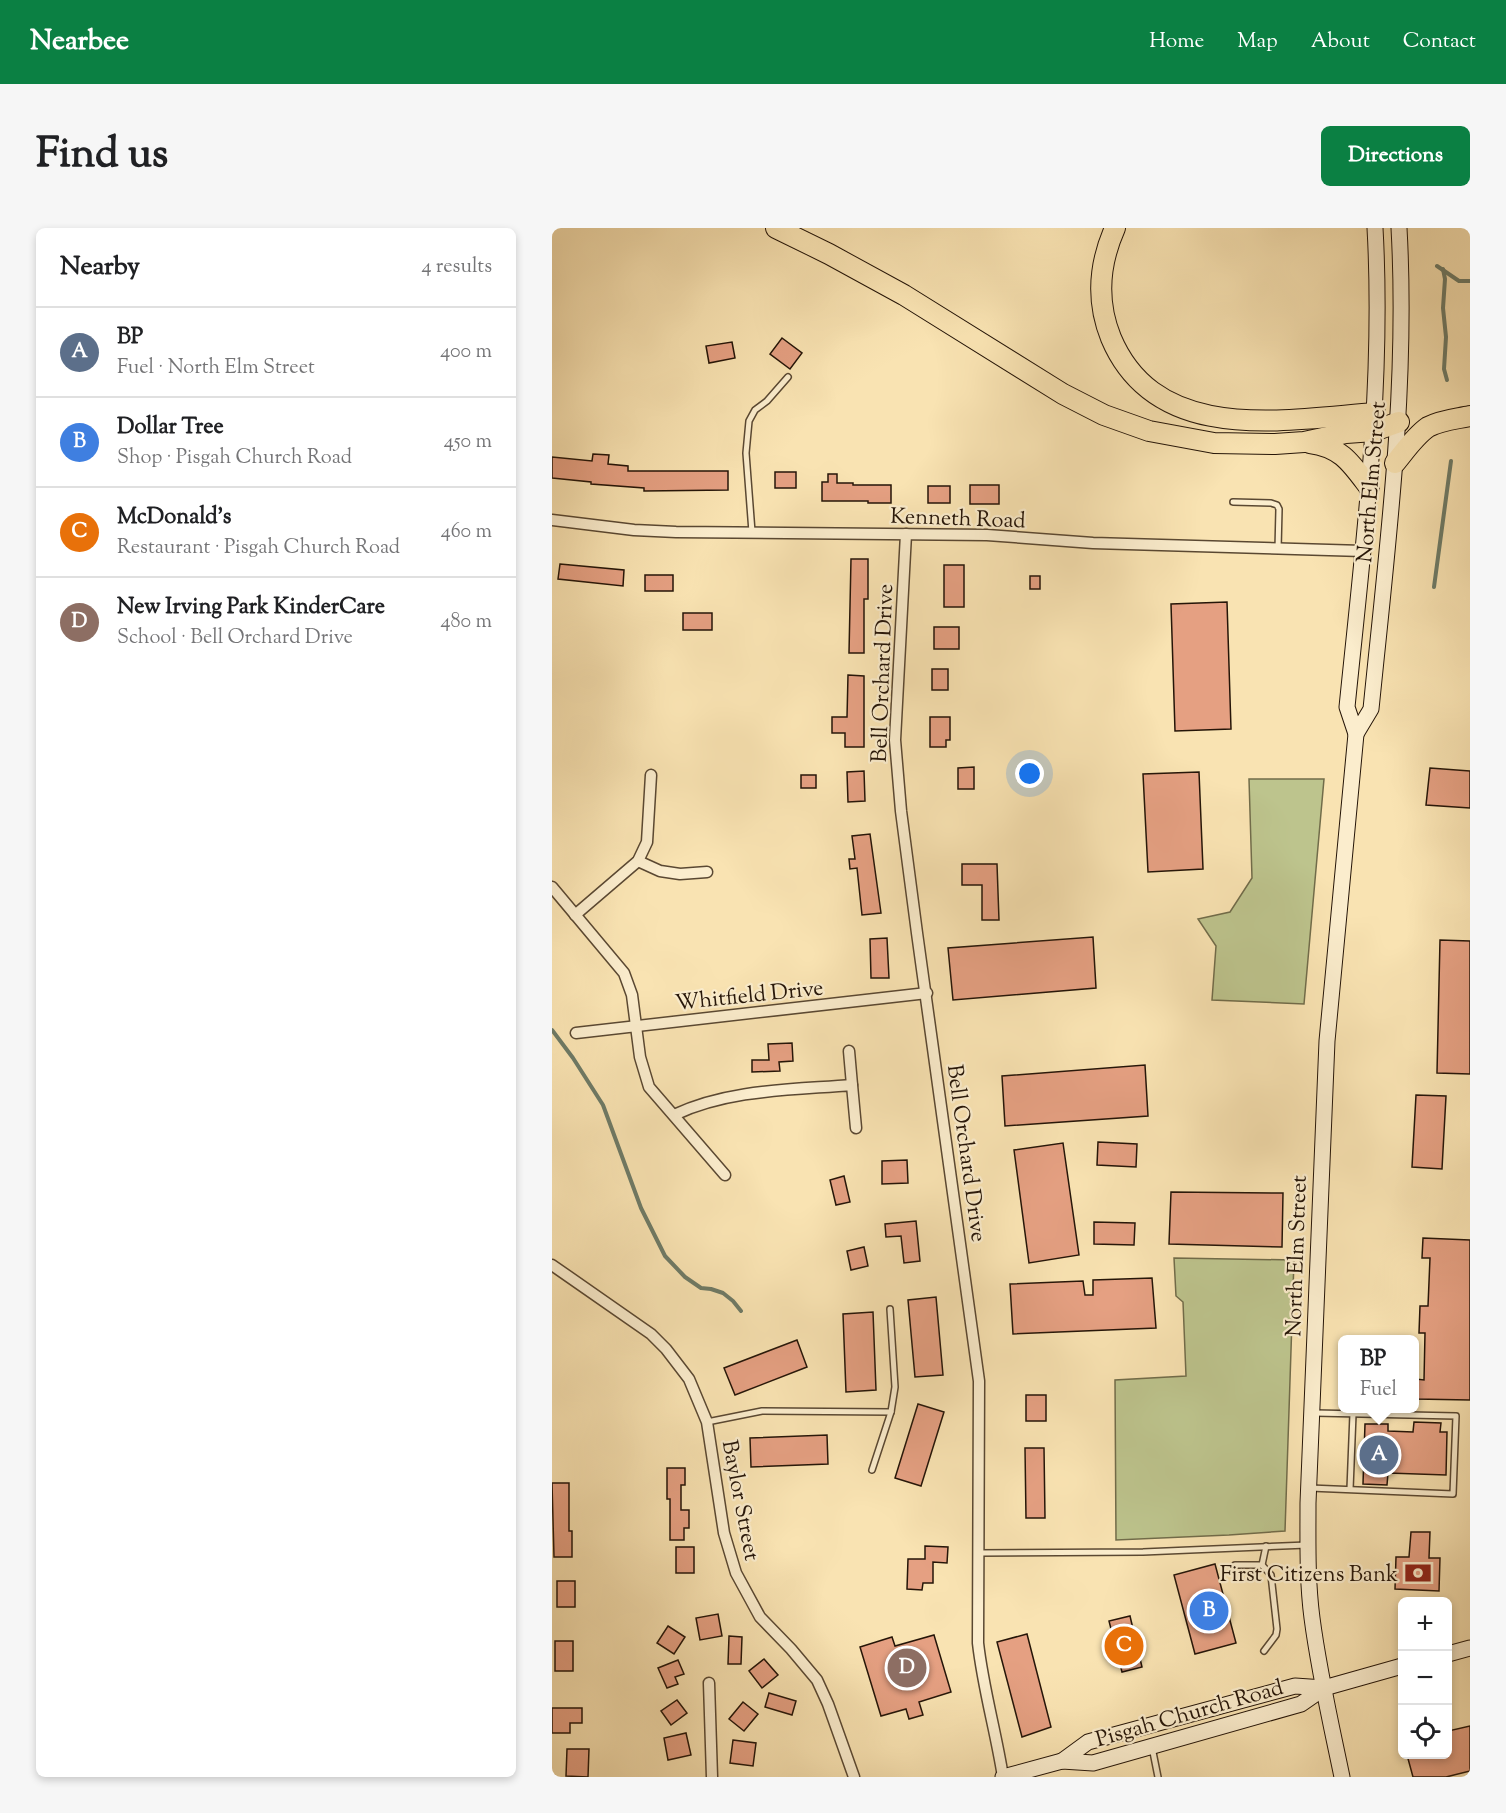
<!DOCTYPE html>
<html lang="en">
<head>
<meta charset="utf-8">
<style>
  :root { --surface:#fff; --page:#f6f6f6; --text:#202124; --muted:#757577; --line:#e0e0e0; --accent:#0b8043 }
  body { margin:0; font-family:"Sorts Mill Goudy",serif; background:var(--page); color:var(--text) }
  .controls { position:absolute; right:18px; bottom:18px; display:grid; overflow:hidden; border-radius:9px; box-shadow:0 3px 9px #0003 }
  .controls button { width:54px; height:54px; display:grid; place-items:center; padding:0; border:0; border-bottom:2px solid var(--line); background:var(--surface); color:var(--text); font:30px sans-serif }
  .you { position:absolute; left:478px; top:546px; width:21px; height:21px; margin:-15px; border:4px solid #fff; border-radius:50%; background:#1a73e8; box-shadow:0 0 0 9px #1a73e833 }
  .badge { display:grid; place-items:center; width:39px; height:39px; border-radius:50%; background:var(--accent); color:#fff; font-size:20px; font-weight:700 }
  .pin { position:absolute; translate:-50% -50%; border:3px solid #fff; box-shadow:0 2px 6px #0006 }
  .popup { position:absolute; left:786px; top:1107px; width:81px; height:78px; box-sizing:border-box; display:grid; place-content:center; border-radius:9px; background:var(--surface); filter:drop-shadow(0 2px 4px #0005); font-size:20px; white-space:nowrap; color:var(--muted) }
  .popup b { font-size:22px; color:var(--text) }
  .popup::after { content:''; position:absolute; left:50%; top:100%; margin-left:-12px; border:12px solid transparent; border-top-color:var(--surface) }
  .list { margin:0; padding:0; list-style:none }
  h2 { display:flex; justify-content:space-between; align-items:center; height:78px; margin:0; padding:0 24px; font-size:26px }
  h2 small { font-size:20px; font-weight:400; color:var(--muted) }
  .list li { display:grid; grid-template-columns:39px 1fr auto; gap:18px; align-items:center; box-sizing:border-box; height:90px; padding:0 24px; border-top:2px solid var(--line) }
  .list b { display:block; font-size:22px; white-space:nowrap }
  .list p { margin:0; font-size:20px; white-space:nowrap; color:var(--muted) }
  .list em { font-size:20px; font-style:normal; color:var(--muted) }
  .icon { flex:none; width:33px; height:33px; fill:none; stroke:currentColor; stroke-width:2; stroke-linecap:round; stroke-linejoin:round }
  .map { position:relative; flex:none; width:918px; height:1549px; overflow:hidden; border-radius:9px }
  header { display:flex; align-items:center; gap:36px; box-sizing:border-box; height:84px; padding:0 30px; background:var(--accent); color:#fff }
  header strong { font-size:28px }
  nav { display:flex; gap:33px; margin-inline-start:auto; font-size:21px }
  .intro { display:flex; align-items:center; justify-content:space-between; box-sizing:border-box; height:144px; padding:0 36px }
  h1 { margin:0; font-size:42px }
  .button { padding:15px 27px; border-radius:9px; background:var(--accent); color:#fff; font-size:21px; font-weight:700 }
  main { display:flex; gap:36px; padding:0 36px }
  aside { flex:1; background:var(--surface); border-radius:9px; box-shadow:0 3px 9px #0003 }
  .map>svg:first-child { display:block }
</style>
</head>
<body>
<header>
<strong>Nearbee</strong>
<nav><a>Home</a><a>Map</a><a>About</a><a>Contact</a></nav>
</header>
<div class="intro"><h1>Find us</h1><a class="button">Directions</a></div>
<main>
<aside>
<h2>Nearby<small>4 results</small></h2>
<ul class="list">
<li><span class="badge" style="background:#5c6f8a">A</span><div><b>BP</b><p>Fuel · North Elm Street</p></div><em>400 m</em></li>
<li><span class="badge" style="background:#3f7fe0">B</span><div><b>Dollar Tree</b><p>Shop · Pisgah Church Road</p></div><em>450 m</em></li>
<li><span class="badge" style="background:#e8710a">C</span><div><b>McDonald's</b><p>Restaurant · Pisgah Church Road</p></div><em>460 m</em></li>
<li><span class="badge" style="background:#8d6e63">D</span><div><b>New Irving Park KinderCare</b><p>School · Bell Orchard Drive</p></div><em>480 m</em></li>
</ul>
</aside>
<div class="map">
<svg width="918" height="1549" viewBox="0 0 918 1549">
  <rect width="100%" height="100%" fill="#f9e3b2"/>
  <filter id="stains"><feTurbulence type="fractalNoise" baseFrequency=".00333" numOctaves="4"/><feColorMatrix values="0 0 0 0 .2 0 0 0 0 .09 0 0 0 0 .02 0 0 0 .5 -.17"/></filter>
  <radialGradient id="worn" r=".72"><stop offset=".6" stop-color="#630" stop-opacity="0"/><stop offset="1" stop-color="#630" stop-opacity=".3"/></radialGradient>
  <g fill="#bdc48d" stroke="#716c4a" stroke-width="1.5">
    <polygon points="697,551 772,551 752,776 660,772 664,718 646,691 678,684 700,650"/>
    <polygon points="622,1030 742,1032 733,1303 677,1307 564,1312 563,1152 634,1148 631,1074 624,1068"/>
  </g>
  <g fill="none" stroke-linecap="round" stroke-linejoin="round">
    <g stroke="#6e7b67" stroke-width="4">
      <polyline points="885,38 907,53 918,53"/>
      <polyline points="891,41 893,51 891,80 894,109 892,141 895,152"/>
      <polyline points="882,359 899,233"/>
      <polyline points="0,802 21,830 51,877 89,980 113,1028 133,1049 149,1060 159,1061 171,1065 181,1073 189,1083"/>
    </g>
  </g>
  <g fill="#e5a082" stroke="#251508" stroke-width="1.5">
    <polygon points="230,110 250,125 238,141 218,126"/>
    <polygon points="180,114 183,130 157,135 154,118"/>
    <polygon points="41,226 57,227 56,236 76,238 76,243 176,243 176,262 92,263 92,260 39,256 39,254 0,250 0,229 40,233"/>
    <rect x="223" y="244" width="21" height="16"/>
    <polygon points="276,246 285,246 285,255 301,255 301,257 339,257 339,275 316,275 316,273 270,273 270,254 276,254"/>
    <rect x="418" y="257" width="29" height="19"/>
    <rect x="376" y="258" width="22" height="17"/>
    <polygon points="299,331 316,331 316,371 312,371 312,425 297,425"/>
    <polygon points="8,336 72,342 71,358 6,351"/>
    <rect x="392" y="337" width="20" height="42"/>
    <rect x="93" y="347" width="28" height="16"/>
    <rect x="478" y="348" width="10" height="13"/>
    <polygon points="675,374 679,501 623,503 619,376"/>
    <rect x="131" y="385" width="29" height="17"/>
    <rect x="382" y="399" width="25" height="22"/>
    <rect x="380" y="441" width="16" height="21"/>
    <polygon points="296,447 312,448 312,519 293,519 293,505 280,505 280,489 295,489"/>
    <polygon points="378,489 398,489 398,512 394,512 394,519 378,519"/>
    <polygon points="422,539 422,561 406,561 406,540"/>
    <polygon points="878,540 918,543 918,580 874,577"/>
    <polygon points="312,543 313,573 296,574 295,544"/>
    <polygon points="647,544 651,641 596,644 591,546"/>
    <rect x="249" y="547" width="15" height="13"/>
    <polygon points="318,606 329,685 310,687 305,640 298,641 297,631 303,631 300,608"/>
    <polygon points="410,636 445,636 447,692 430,692 430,657 410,657"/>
    <polygon points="541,709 544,760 401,772 396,720"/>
    <polygon points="335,710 337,750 319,750 318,711"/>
    <polygon points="888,712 918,713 918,846 885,845"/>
    <polygon points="240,815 241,833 227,834 228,843 200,844 200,832 217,832 216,816"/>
    <polygon points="593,837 596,888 453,898 450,848"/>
    <polygon points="864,867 894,868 890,941 860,939"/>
    <polygon points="546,914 585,916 584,939 545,937"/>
    <polygon points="511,915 527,1027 477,1035 462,922"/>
    <polygon points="355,932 356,955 330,956 330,933"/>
    <polygon points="292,948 298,974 284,977 278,952"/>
    <polygon points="619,964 731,965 730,1019 617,1016"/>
    <polygon points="364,993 368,1033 352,1035 349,1008 334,1009 333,996"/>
    <polygon points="542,994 583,995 582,1017 542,1016"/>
    <polygon points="871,1010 918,1012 918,1172 864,1171 864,1151 872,1152 873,1105 867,1105 868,1078 876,1078 878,1030 870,1030"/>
    <polygon points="312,1019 316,1038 299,1042 295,1023"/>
    <polygon points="600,1050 604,1100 461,1106 458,1056 531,1053 533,1067 541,1067 541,1052"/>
    <polygon points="384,1069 391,1147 363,1149 356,1072"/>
    <polygon points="321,1084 324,1162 294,1164 291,1086"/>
    <polygon points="245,1112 255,1139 183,1167 172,1140"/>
    <rect x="474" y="1167" width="20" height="26"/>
    <polygon points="366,1176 392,1184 369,1258 343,1250"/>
    <polygon points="862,1194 889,1195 888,1204 895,1204 894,1247 836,1245 835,1257 811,1256 813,1196 836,1196 836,1203 861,1204"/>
    <polygon points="275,1207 276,1236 199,1239 198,1210"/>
    <polygon points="473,1220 492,1220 493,1290 474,1290"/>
    <polygon points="115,1240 133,1240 133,1257 129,1257 129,1282 137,1282 137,1300 132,1300 132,1312 118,1312 118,1271 115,1271"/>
    <polygon points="0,1255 17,1255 17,1303 20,1303 20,1329 2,1329"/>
    <polygon points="859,1304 878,1304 877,1330 888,1330 887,1363 843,1361 844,1329 857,1329"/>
    <polygon points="373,1318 396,1319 395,1335 381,1334 381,1355 371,1355 370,1362 355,1361 356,1331 373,1331"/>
    <rect x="124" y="1319" width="18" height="26"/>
    <polygon points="663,1336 684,1415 643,1426 622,1347"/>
    <rect x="5" y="1353" width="18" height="26"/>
    <polygon points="166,1386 170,1408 148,1412 144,1390"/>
    <polygon points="578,1388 590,1439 570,1444 557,1393"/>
    <polygon points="116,1398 133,1409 122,1426 105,1415"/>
    <polygon points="475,1406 499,1499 470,1509 445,1414"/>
    <polygon points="382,1407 399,1464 367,1474 371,1487 357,1491 354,1481 329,1488 308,1419 340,1409 343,1418"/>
    <polygon points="177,1408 190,1409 189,1436 176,1436"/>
    <rect x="3" y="1413" width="18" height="30"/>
    <polygon points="212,1431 226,1447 210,1460 197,1443"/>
    <polygon points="126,1432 132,1446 123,1449 126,1456 115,1460 106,1440"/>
    <polygon points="217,1465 244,1473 240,1487 213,1479"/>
    <polygon points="125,1472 135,1485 119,1497 109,1483"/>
    <polygon points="191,1474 206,1486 192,1503 177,1491"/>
    <polygon points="0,1480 30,1480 30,1495 18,1495 18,1505 0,1505"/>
    <polygon points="918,1498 918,1543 894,1549 861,1549 855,1527 896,1527 896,1503"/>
    <polygon points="134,1505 139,1527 116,1532 112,1510"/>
    <polygon points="181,1512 204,1515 201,1538 178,1535"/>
    <polygon points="15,1521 37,1521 36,1549 14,1548"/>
  </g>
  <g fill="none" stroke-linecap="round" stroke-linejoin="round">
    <defs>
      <g id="lane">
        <polyline points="681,274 719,275 725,277 727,281 726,321"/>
        <polyline points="200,304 194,225 197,193 203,182 215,173 236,149"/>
        <polyline points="155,1194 210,1183 339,1184 343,1159 338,1081"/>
        <polyline points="320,1242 339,1184"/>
        <polyline points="758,1260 901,1266 904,1188 763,1185"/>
        <polyline points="798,1261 801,1186"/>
        <polyline points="427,1325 591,1324 755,1317"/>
        <polyline points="683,1337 710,1337 719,1347 725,1401 724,1407 712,1423"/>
        <polyline points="710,1337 714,1318"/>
        <polyline points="600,1519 606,1549"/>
      </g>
      <g id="street">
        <polyline points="0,292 82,302 124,304 435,307 541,315 811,323"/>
        <path d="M354,306L343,512L349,583L365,705L427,1153L426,1415C431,1460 444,1504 451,1549"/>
        <polyline points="86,633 108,643 128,646 155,644"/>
        <polyline points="0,659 72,745 80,767 88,829 97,859 173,947"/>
        <polyline points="23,687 86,633 95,614 99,547"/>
        <polyline points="24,805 375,765"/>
        <polyline points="297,823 300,857"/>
        <path d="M122,887C177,861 240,862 300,857L304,900"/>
        <polyline points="0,1037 99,1106 114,1121 137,1151 155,1194 172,1305 184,1345 208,1389 239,1421 265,1452 276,1476 302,1549"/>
        <polyline points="157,1455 160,1549"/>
      </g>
      <g id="secondary">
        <path d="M804,506L819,481C835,321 856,161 847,0"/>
        <polyline points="896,1426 918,1420"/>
        <polyline points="510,1533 536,1514 743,1458 772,1460 850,1438"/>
        <polyline points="451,1549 510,1533 541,1535 749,1476 772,1460"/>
        <path d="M790,1549C779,1496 767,1444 760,1390C755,1352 756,1313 756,1275L775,813L804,506L795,479C811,320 832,160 823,0"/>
      </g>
      <g id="highway">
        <polyline points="224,0 277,26 352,67 511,166 552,187 597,203 662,215 723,216 752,214 794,205 822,203 847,194"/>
        <path d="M563,0C547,36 544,73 559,110C604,217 731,192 823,185"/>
        <path d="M758,215C789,219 799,235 817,259"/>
        <path d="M843,235C853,223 863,208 876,199C889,192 904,191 918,188"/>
      </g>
    </defs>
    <use href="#lane" stroke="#5a4832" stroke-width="8"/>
    <use href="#street" stroke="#5a4832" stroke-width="13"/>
    <use href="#secondary" stroke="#251508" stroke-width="17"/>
    <use href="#highway" stroke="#251508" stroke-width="22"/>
    <use href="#lane" stroke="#fbedcd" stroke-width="5"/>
    <use href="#street" stroke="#fbedcd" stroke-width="10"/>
    <use href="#secondary" stroke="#fbedcd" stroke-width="15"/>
    <use href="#highway" stroke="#f9e3b2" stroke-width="20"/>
  </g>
  <defs>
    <symbol id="bank-bare" viewBox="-9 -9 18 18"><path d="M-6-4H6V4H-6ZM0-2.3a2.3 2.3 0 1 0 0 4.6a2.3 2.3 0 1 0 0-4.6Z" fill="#8f2418" stroke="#fbedcd" stroke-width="2.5" paint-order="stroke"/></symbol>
  </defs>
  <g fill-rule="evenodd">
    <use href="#bank-bare" x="847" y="1326" width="38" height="38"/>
  </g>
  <g text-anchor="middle" stroke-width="4.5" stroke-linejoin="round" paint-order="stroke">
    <g font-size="22" fill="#251508" stroke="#fbedcd">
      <text transform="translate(818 254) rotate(-85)" y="8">North Elm Street</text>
      <text transform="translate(406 289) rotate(2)" y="8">Kenneth Road</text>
      <text transform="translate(329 445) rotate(-88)" y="8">Bell Orchard Drive</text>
      <text transform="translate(197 766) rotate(-6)" y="8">Whitfield Drive</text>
      <text transform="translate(416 925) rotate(82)" y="8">Bell Orchard Drive</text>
      <text transform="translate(743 1028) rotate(-88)" y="8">North Elm Street</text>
      <text transform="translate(190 1272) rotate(79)" y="8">Baylor Street</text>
      <text transform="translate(637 1484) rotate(-16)" y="8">Pisgah Church Road</text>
    </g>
    <g font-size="22" fill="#251508" stroke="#fbedcd" text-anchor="end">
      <text x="846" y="1353">First Citizens Bank</text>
    </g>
  </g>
  <rect width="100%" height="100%" filter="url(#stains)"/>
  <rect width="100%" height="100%" fill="url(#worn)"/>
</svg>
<div class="controls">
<button>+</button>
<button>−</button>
<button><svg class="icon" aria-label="locate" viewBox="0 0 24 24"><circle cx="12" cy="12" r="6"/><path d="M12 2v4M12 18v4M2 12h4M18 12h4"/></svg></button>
</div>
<div class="you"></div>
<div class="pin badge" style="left:827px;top:1227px;background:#5c6f8a">A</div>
<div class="popup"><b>BP</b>Fuel</div>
<div class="pin badge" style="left:657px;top:1383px;background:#3f7fe0">B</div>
<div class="pin badge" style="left:572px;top:1418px;background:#e8710a">C</div>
<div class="pin badge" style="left:355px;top:1440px;background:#8d6e63">D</div>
</div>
</main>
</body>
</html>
